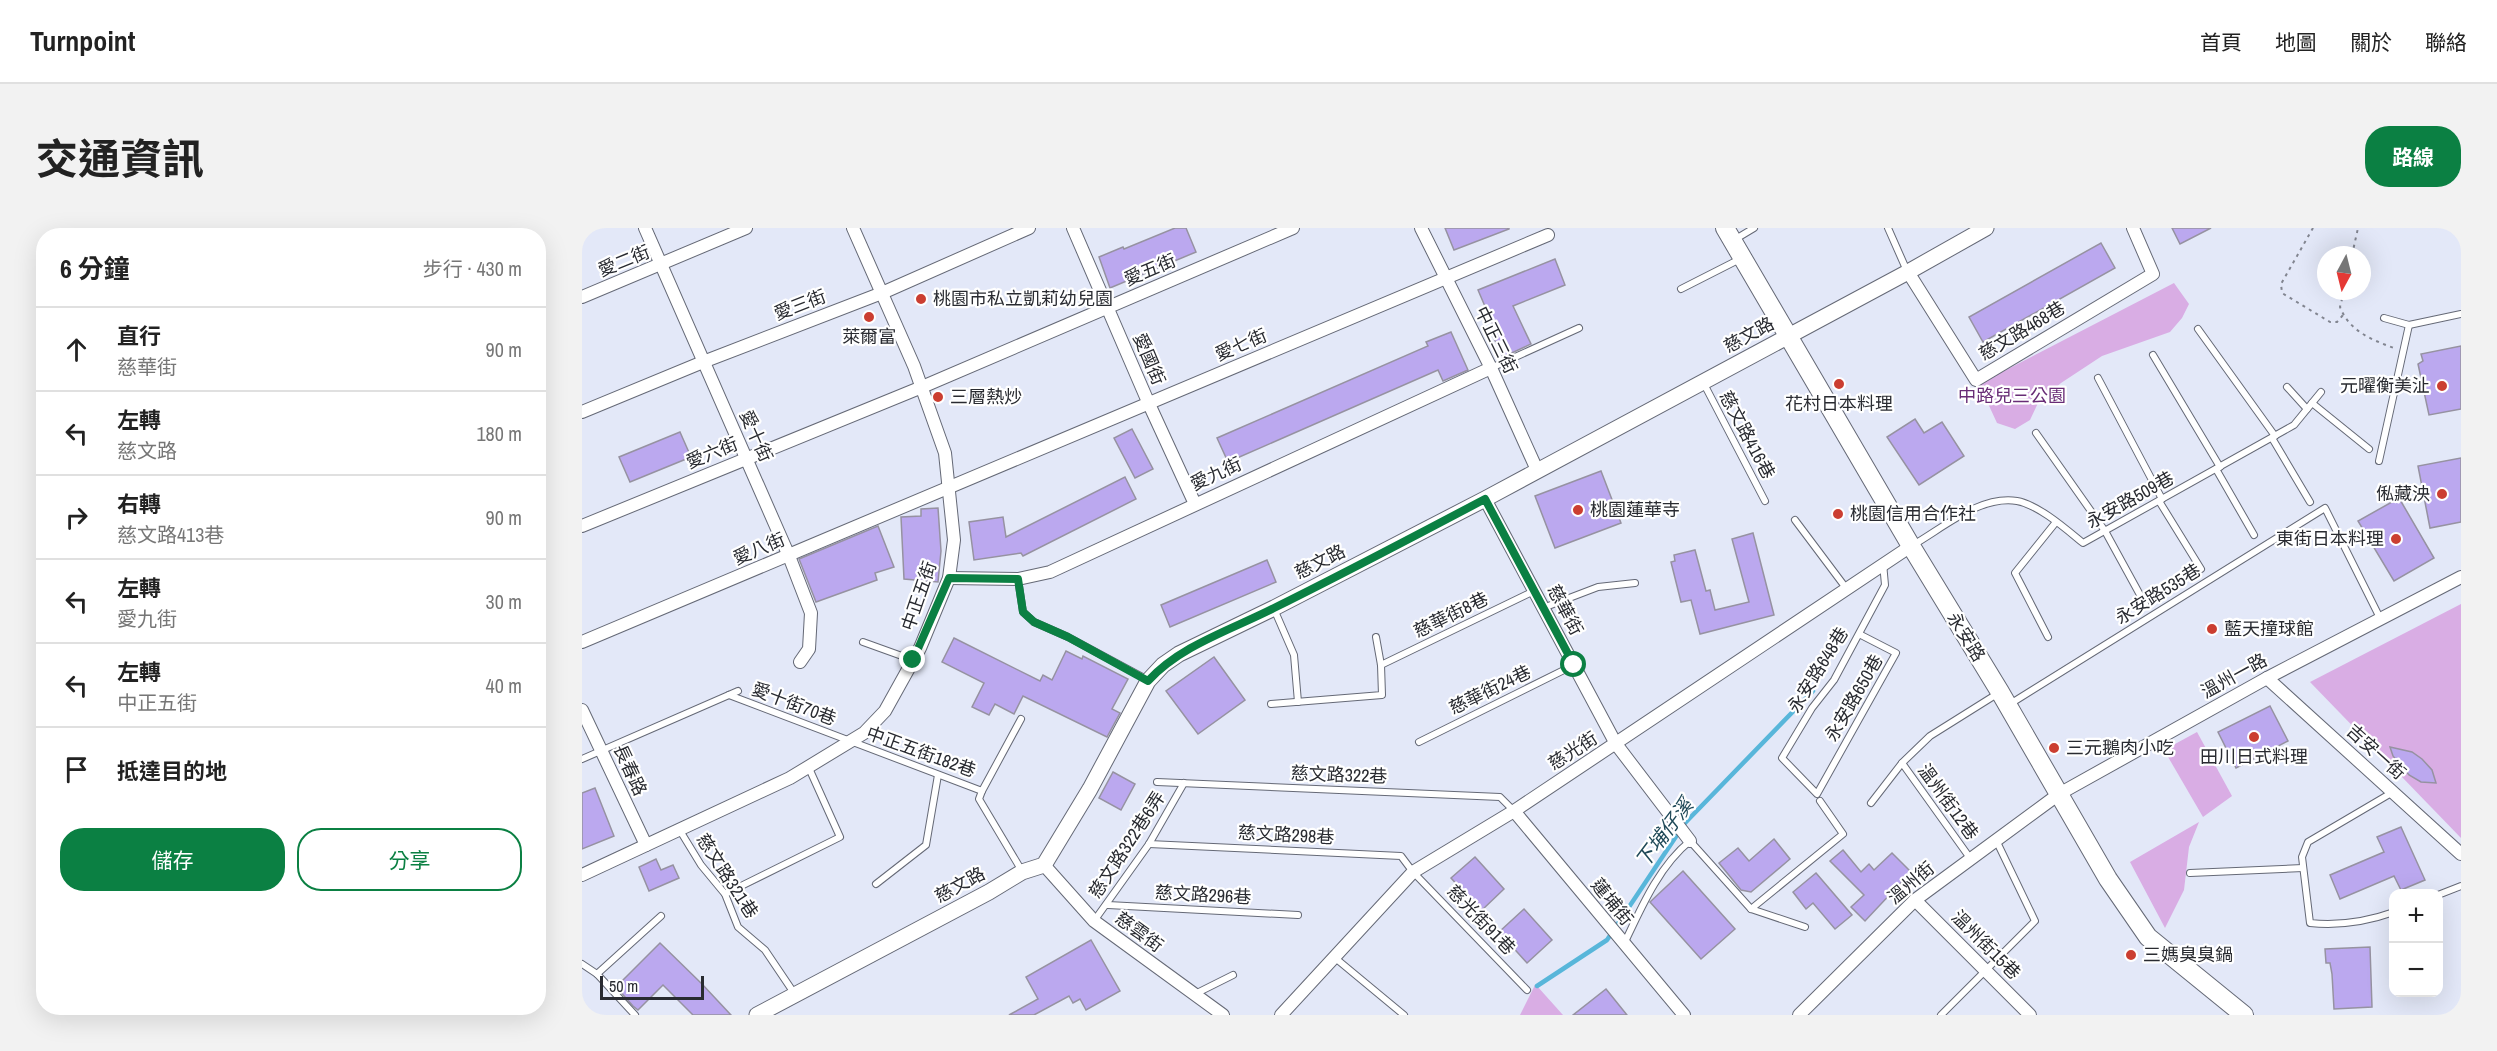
<!DOCTYPE html>
<html lang="zh-TW">
<head>
<meta charset="utf-8">
<style>
  :root { --surface:#fff; --page:#f2f2f2; --text:#222; --muted:#767676; --line:#e0e0e0; --accent:#0b8043 }
  body { margin:0; font-family:"Archivo Narrow","Noto Sans TC",sans-serif; background:var(--page); color:var(--text) }
  .controls { position:absolute; right:18px; bottom:18px; display:grid; overflow:hidden; border-radius:12px; box-shadow:0 6px 24px #0002 }
  .controls button { width:54px; height:54px; display:grid; place-items:center; padding:0; border:0; border-bottom:2px solid var(--line); background:var(--surface); color:var(--text); font:30px sans-serif }
  .compass { position:absolute; left:1735px; top:18px; width:54px; height:54px; border-radius:50%; background:var(--surface); box-shadow:0 6px 24px #0002; rotate:187deg }
  .scale { position:absolute; left:18px; bottom:15px; width:104px; box-sizing:border-box; padding-left:6px; border:3px solid #292b31; border-top:0; font-size:16px; line-height:21px; white-space:nowrap; color:#292b31; -webkit-text-stroke:4px #fff; paint-order:stroke }
  .stop { position:absolute; width:18px; height:18px; margin:-14px; border:4px solid #0b8043; border-radius:50%; background:#fff }
  .stop.end { background:#0b8043; border-color:#fff; box-shadow:0 2px 6px #0008 }
  .list { margin:0; padding:0; list-style:none }
  h2 { display:flex; justify-content:space-between; align-items:center; height:78px; margin:0; padding:0 24px; font-size:26px }
  h2 small { font-size:20px; font-weight:400; color:var(--muted) }
  .list li { display:grid; grid-template-columns:39px 1fr auto; gap:18px; align-items:center; box-sizing:border-box; height:84px; padding:0 24px; border-top:2px solid var(--line) }
  .list b { display:block; font-size:22px; white-space:nowrap }
  .list p { margin:0; font-size:20px; white-space:nowrap; color:var(--muted) }
  .list em { font-size:20px; font-style:normal; color:var(--muted) }
  .actions { display:flex; gap:12px; padding:18px 24px }
  .actions a { flex:1; padding:14px 0; border:2px solid var(--accent); border-radius:24px; text-align:center; font-size:21px; color:var(--accent) }
  .actions .main { background:var(--accent); color:#fff }
  .icon { flex:none; width:33px; height:33px; fill:none; stroke:currentColor; stroke-width:2; stroke-linecap:round; stroke-linejoin:round }
  .map { position:relative; flex:none; width:1879px; height:787px; overflow:hidden; border-radius:24px }
  header { display:flex; align-items:center; gap:36px; box-sizing:border-box; height:84px; padding:0 30px; background:var(--surface); border-bottom:2px solid var(--line) }
  header strong { font-size:28px }
  nav { display:flex; gap:33px; margin-inline-start:auto; font-size:21px }
  .intro { display:flex; align-items:center; justify-content:space-between; box-sizing:border-box; height:144px; padding:0 36px }
  h1 { margin:0; font-size:42px }
  .button { padding:15px 27px; border-radius:24px; background:var(--accent); color:#fff; font-size:21px; font-weight:700 }
  main { display:flex; gap:36px; padding:0 36px }
  aside { flex:1; background:var(--surface); border-radius:24px; box-shadow:0 6px 24px #0002 }
  .map>svg:first-child { display:block }
</style>
</head>
<body>
<header>
<strong>Turnpoint</strong>
<nav><a>首頁</a><a>地圖</a><a>關於</a><a>聯絡</a></nav>
</header>
<div class="intro"><h1>交通資訊</h1><a class="button">路線</a></div>
<main>
<aside>
<h2>6 分鐘<small>步行 · 430 m</small></h2>
<ul class="list">
<li><svg class="icon" aria-label="ahead" viewBox="0 0 24 24"><path d="M12 20V5M6 11l6-6 6 6"/></svg><div><b>直行</b><p>慈華街</p></div><em>90 m</em></li>
<li><svg class="icon" aria-label="left" viewBox="0 0 24 24"><path d="M17 20v-9H6M10 6l-5 5 5 5"/></svg><div><b>左轉</b><p>慈文路</p></div><em>180 m</em></li>
<li><svg class="icon" aria-label="right" viewBox="0 0 24 24"><path d="M7 20v-9h11M14 6l5 5-5 5"/></svg><div><b>右轉</b><p>慈文路413巷</p></div><em>90 m</em></li>
<li><svg class="icon" aria-label="left" viewBox="0 0 24 24"><path d="M17 20v-9H6M10 6l-5 5 5 5"/></svg><div><b>左轉</b><p>愛九街</p></div><em>30 m</em></li>
<li><svg class="icon" aria-label="left" viewBox="0 0 24 24"><path d="M17 20v-9H6M10 6l-5 5 5 5"/></svg><div><b>左轉</b><p>中正五街</p></div><em>40 m</em></li>
<li><svg class="icon" aria-label="arrive" viewBox="0 0 24 24"><path d="M6 21V4h12l-3 4 3 4H6"/></svg><div><b>抵達目的地</b></div></li>
</ul>
<div class="actions"><a class="main">儲存</a><a>分享</a></div>
</aside>
<div class="map">
<svg width="1879" height="787" viewBox="0 0 1879 787">
  <rect width="100%" height="100%" fill="#e3e8f8"/>
  <g fill="#d9ade4">
    <polygon points="1592,55 1607,76 1600,90 1588,104 1520,128 1479,155 1456,175 1448,192 1433,201 1415,195 1397,156"/>
    <polygon points="1879,376 1879,610 1728,454"/>
    <polygon points="1615,504 1650,568 1621,589 1582,522"/>
    <polygon points="1617,594 1607,619 1602,662 1583,700 1548,634"/>
    <polygon points="953,757 955,758 981,787 938,787"/>
  </g>
  <g fill="none" stroke-linecap="round" stroke-linejoin="round">
    <polyline stroke="#58b6da" stroke-width="4.5" points="955,758 1025,712 1103,595 1231,463"/>
  </g>
  <g fill="#bba8ef" stroke="#9692a1" stroke-width="1.5">
    <polygon points="593,0 604,0 614,24 528,60 517,29 541,19 542,21"/>
    <polygon points="863,0 927,0 927,1 872,22"/>
    <polygon points="1590,0 1629,0 1598,16"/>
    <polygon points="1519,15 1533,40 1401,114 1387,89"/>
    <polygon points="973,31 983,57 931,78 949,116 921,129 909,104 913,102 896,62"/>
    <polygon points="869,104 886,142 861,153 856,142 646,234 635,210 846,118 844,114"/>
    <polygon points="1879,118 1879,181 1847,187 1836,136 1841,133 1839,126"/>
    <polygon points="1333,191 1342,205 1360,194 1382,228 1337,257 1305,209"/>
    <polygon points="550,201 571,241 553,250 532,210"/>
    <polygon points="98,204 109,229 48,254 37,229"/>
    <polygon points="1879,230 1879,294 1848,300 1836,238"/>
    <polygon points="1019,243 1039,295 973,320 953,268"/>
    <polygon points="543,249 554,271 441,328 439,325 392,332 387,294 421,289 424,309"/>
    <polygon points="1817,270 1852,330 1812,353 1776,293"/>
    <polygon points="356,280 359,323 356,354 322,351 319,289 339,288 339,281"/>
    <polygon points="296,298 312,339 293,345 295,352 234,374 217,331"/>
    <polygon points="1171,305 1192,387 1118,406 1109,372 1099,374 1089,334 1093,333 1092,327 1113,322 1124,363 1128,362 1133,382 1167,374 1150,311"/>
    <polygon points="685,332 694,354 588,399 579,377"/>
    <polygon points="372,410 458,453 461,447 470,452 484,423 500,431 501,428 546,451 530,481 538,485 525,509 441,468 432,486 413,476 407,487 390,479 402,455 360,434"/>
    <polygon points="632,429 663,472 616,506 584,463"/>
    <polygon points="1688,478 1706,513 1654,540 1636,504"/>
    <polygon points="1808,519 1830,524 1840,531 1850,542 1854,555 1839,554 1827,547 1811,528"/>
    <polygon points="531,544 553,556 539,582 517,570"/>
    <polygon points="13,560 32,608 0,621 0,565"/>
    <polygon points="1819,599 1843,652 1819,662 1812,648 1758,671 1748,647 1802,624 1795,609"/>
    <polygon points="1192,611 1208,631 1169,664 1159,662 1137,635 1156,620 1167,633"/>
    <polygon points="1261,622 1279,644 1287,636 1292,642 1310,625 1329,644 1283,693 1269,679 1282,667 1248,633"/>
    <polygon points="893,629 922,661 899,683 869,650"/>
    <polygon points="74,631 79,642 91,637 97,650 67,663 57,639"/>
    <polygon points="1101,643 1153,701 1119,731 1068,674"/>
    <polygon points="1234,645 1270,687 1253,701 1231,675 1224,681 1211,664"/>
    <polygon points="942,681 970,712 945,735 917,704"/>
    <polygon points="509,712 538,763 504,782 498,771 491,775 487,768 452,787 427,787 456,771 444,749"/>
    <polygon points="78,715 120,756 149,787 111,787 81,757 56,782 51,778 34,759"/>
    <polygon points="1788,719 1790,779 1752,781 1750,746 1748,735 1744,735 1743,721"/>
    <polygon points="1024,761 1045,787 991,787"/>
  </g>
  <g fill="none" stroke-linecap="round" stroke-linejoin="round">
    <defs>
      <g id="service">
        <polyline points="1306,0 1325,43"/>
        <polyline points="1152,12 1172,0"/>
        <polyline points="1099,61 1160,30"/>
        <polyline points="1802,90 1827,97 1879,86"/>
        <polyline points="1616,101 1693,208"/>
        <polyline points="1571,127 1638,239"/>
        <polyline points="909,140 997,100"/>
        <polyline points="1516,150 1580,271"/>
        <polyline points="1121,154 1183,273"/>
        <polyline points="1705,159 1725,181"/>
        <polyline points="1730,175 1787,221"/>
        <polyline points="1454,205 1523,303 1563,376"/>
        <polyline points="1690,210 1728,274"/>
        <polyline points="1797,233 1827,97"/>
        <polyline points="1634,241 1672,307"/>
        <polyline points="1577,273 1619,341"/>
        <polyline points="1213,292 1264,360"/>
        <path d="M1331,317C1361,300 1398,267 1435,273C1457,277 1485,302 1501,315L1712,197L1739,164"/>
        <polyline points="436,351 441,384 452,394 486,409 566,452"/>
        <polyline points="961,380 1016,359 1053,355"/>
        <polyline points="692,381 712,427 716,474"/>
        <polyline points="1277,406 1314,425 1235,566 1200,530 1230,480 1252,452 1303,357 1301,335"/>
        <polyline points="1466,409 1433,345 1474,294"/>
        <polyline points="281,414 331,432"/>
        <polyline points="799,437 952,363"/>
        <polyline points="147,467 400,563 439,491"/>
        <polyline points="689,476 800,467 799,437 794,409"/>
        <polyline points="1428,476 1743,280 1798,390"/>
        <polyline points="837,514 992,437"/>
        <polyline points="0,531 156,463"/>
        <polyline points="1320,535 1388,630"/>
        <polyline points="575,554 918,569 932,583"/>
        <polyline points="400,563 397,571 440,643"/>
        <path d="M1811,564L1726,614L1720,629L1728,695C1758,698 1784,694 1812,684"/>
        <polyline points="1289,575 1320,535 1348,508 1415,466"/>
        <polyline points="97,601 119,637 143,666 156,699 183,722 212,765"/>
        <polyline points="567,616 819,628 831,644 945,762"/>
        <polyline points="1608,645 1721,640"/>
        <polyline points="294,656 344,617 356,547"/>
        <polyline points="143,666 258,609 226,538"/>
        <polyline points="1856,667 1879,658"/>
        <polyline points="526,677 716,687"/>
        <polyline points="1169,681 1261,606 1238,573"/>
        <polyline points="512,693 567,616 602,555"/>
        <path d="M1042,716C1059,680 1077,638 1108,613L1169,681L1223,699"/>
        <polyline points="752,729 822,787"/>
        <polyline points="0,736 15,746 53,787"/>
        <polyline points="15,746 79,688"/>
        <polyline points="613,766 651,747"/>
        <polyline points="1359,787 1453,693 1414,612"/>
      </g>
      <g id="minor">
        <polyline points="63,0 207,328 229,385 227,421 218,434"/>
        <polyline points="491,0 567,176 613,276"/>
        <polyline points="839,0 909,140 955,242"/>
        <polyline points="1326,44 1394,152 1571,46 1551,0"/>
        <polyline points="0,69 164,0"/>
        <polyline points="0,184 121,134 300,65 447,0"/>
        <polyline points="903,271 1034,516 1108,613"/>
        <polyline points="0,298 340,159 711,0"/>
        <polyline points="367,350 436,351 468,344 909,140"/>
        <polyline points="0,414 966,7"/>
        <polyline points="1685,450 1879,626"/>
        <polyline points="0,482 64,617"/>
        <polyline points="932,583 1102,787"/>
        <polyline points="462,637 512,693 641,787"/>
        <polyline points="0,647 208,550 282,505 303,483 338,420 367,350 372,312 363,225 332,138 271,0"/>
        <polyline points="1333,672 1448,787"/>
        <polyline points="699,787 831,644 932,583 1329,318"/>
        <polyline points="1217,787 1333,672 1477,566 1685,450 1879,349"/>
      </g>
      <polyline id="tertiary" points="175,787 407,664 440,644 462,637 508,561 566,453 581,437 597,426 692,380 903,271 1326,44 1404,0"/>
      <polyline id="secondary" points="1143,0 1329,318 1418,464 1526,651 1566,709 1662,787"/>
    </defs>
    <use href="#service" stroke="#656976" stroke-width="8"/>
    <use href="#minor" stroke="#656976" stroke-width="14"/>
    <use href="#tertiary" stroke="#656976" stroke-width="17"/>
    <use href="#secondary" stroke="#656976" stroke-width="20"/>
    <g stroke="#828590" stroke-width="2" stroke-dasharray="3 4.5" stroke-linecap="butt">
      <polyline points="1731,0 1699,56 1700,65 1748,94 1755,94 1761,87"/>
      <polyline points="1770,27 1776,0"/>
      <path d="M1762,63L1758,79C1767,103 1790,112 1812,120"/>
    </g>
    <use href="#service" stroke="#fff" stroke-width="6"/>
    <use href="#minor" stroke="#fff" stroke-width="12"/>
    <use href="#tertiary" stroke="#fff" stroke-width="15"/>
    <use href="#secondary" stroke="#fff" stroke-width="18"/>
  </g>
  <g fill="none" stroke-linecap="round" stroke-linejoin="round">
    <path stroke="#0b8043" stroke-width="8" d="M331,432L367,350L436,351L441,384L452,394L486,409L566,453C599,417 649,402 692,380C763,345 833,308 903,271L992,437"/>
  </g>
  <g fill="#cb3e31" stroke="#fff" stroke-width="2">
    <circle cx="339" cy="71" r="6"/>
    <circle cx="287" cy="89" r="6"/>
    <circle cx="1257" cy="156" r="6"/>
    <circle cx="1860" cy="158" r="6"/>
    <circle cx="356" cy="169" r="6"/>
    <circle cx="1860" cy="266" r="6"/>
    <circle cx="996" cy="282" r="6"/>
    <circle cx="1256" cy="286" r="6"/>
    <circle cx="1814" cy="311" r="6"/>
    <circle cx="1630" cy="401" r="6"/>
    <circle cx="1672" cy="509" r="6"/>
    <circle cx="1472" cy="520" r="6"/>
    <circle cx="1549" cy="727" r="6"/>
  </g>
  <g text-anchor="middle" stroke-width="4.5" stroke-linejoin="round" paint-order="stroke">
    <g font-size="18" fill="#292b31" stroke="#fff">
      <text transform="translate(42 33) rotate(-22)" y="6">愛二街</text>
      <text transform="translate(568 42) rotate(-23)" y="6">愛五街</text>
      <text transform="translate(218 77) rotate(-21)" y="6">愛三街</text>
      <text transform="translate(1440 103) rotate(-31)" y="6">慈文路468巷</text>
      <text transform="translate(1167 107) rotate(-29)" y="6">慈文路</text>
      <text transform="translate(914 112) rotate(64)" y="6">中正三街</text>
      <text transform="translate(659 117) rotate(-23)" y="6">愛七街</text>
      <text transform="translate(567 131) rotate(67)" y="6">愛國街</text>
      <text transform="translate(1165 207) rotate(62)" y="6">慈文路416巷</text>
      <text transform="translate(174 208) rotate(66)" y="6">愛十街</text>
      <text transform="translate(130 225) rotate(-22)" y="6">愛六街</text>
      <text transform="translate(634 246) rotate(-25)" y="6">愛九街</text>
      <text transform="translate(1548 272) rotate(-29)" y="6">永安路509巷</text>
      <text transform="translate(177 321) rotate(-23)" y="6">愛八街</text>
      <text transform="translate(738 334) rotate(-27)" y="6">慈文路</text>
      <text transform="translate(1576 366) rotate(-32)" y="6">永安路535巷</text>
      <text transform="translate(337 368) rotate(-71)" y="6">中正五街</text>
      <text transform="translate(983 382) rotate(62)" y="6">慈華街</text>
      <text transform="translate(869 387) rotate(-26)" y="6">慈華街8巷</text>
      <text transform="translate(1384 409) rotate(58)" y="6">永安路</text>
      <text transform="translate(1236 442) rotate(-58)" y="6">永安路648巷</text>
      <text transform="translate(1652 448) rotate(-29)" y="6">溫州一路</text>
      <text transform="translate(908 462) rotate(-26)" y="6">慈華街24巷</text>
      <text transform="translate(1272 470) rotate(-60)" y="6">永安路650巷</text>
      <text transform="translate(212 476) rotate(21)" y="6">愛十街70巷</text>
      <text transform="translate(991 523) rotate(-33)" y="6">慈光街</text>
      <text transform="translate(339 524) rotate(20)" y="6">中正五街182巷</text>
      <text transform="translate(1794 524) rotate(42)" y="6">吉安一街</text>
      <text transform="translate(48 542) rotate(65)" y="6">長春路</text>
      <text transform="translate(757 547) rotate(2)" y="6">慈文路322巷</text>
      <text transform="translate(1366 574) rotate(54)" y="6">溫州街12巷</text>
      <text transform="translate(704 607) rotate(3)" y="6">慈文路298巷</text>
      <text transform="translate(545 617) rotate(-57)" y="6">慈文路322巷6弄</text>
      <text transform="translate(145 648) rotate(57)" y="6">慈文路321巷</text>
      <text transform="translate(1329 655) rotate(-40)" y="6">溫州街</text>
      <text transform="translate(378 657) rotate(-29)" y="6">慈文路</text>
      <text transform="translate(621 667) rotate(3)" y="6">慈文路296巷</text>
      <text transform="translate(1030 674) rotate(51)" y="6">蓮埔街</text>
      <text transform="translate(899 692) rotate(46)" y="6">慈光街91巷</text>
      <text transform="translate(557 704) rotate(36)" y="6">慈雲街</text>
      <text transform="translate(1404 717) rotate(45)" y="6">溫州街15巷</text>
    </g>
    <g font-size="18" fill="#292b31" stroke="#fff" text-anchor="start">
      <text x="351" y="77">桃園市私立凱莉幼兒園</text>
      <text x="287" y="115" text-anchor="middle">萊爾富</text>
      <text x="1848" y="164" text-anchor="end">元曜衡美沚</text>
      <text x="368" y="175">三層熱炒</text>
      <text x="1257" y="182" text-anchor="middle">花村日本料理</text>
      <text x="1848" y="272" text-anchor="end">俬藏泱</text>
      <text x="1008" y="288">桃園蓮華寺</text>
      <text x="1268" y="292">桃園信用合作社</text>
      <text x="1802" y="317" text-anchor="end">東街日本料理</text>
      <text x="1642" y="407">藍天撞球館</text>
      <text x="1484" y="526">三元鵝肉小吃</text>
      <text x="1672" y="535" text-anchor="middle">田川日式料理</text>
      <text x="1561" y="733">三媽臭臭鍋</text>
    </g>
    <g font-size="18" fill="#682c76" stroke="#fff">
      <text x="1430" y="174">中路兒三公園</text>
    </g>
    <g font-size="20" font-style="italic" fill="#1e4857" stroke="#fff">
      <text transform="translate(1082 605) rotate(-53)" y="7">下埔仔溪</text>
    </g>
  </g>
</svg>
<div class="controls">
<button>+</button>
<button>−</button>
</div>
<svg class="compass" viewBox="-18 -18 36 36"><path d="M0-13l5 13h-10z" fill="#e53935"/><path d="M0 13l5-13h-10z" fill="#767676"/></svg>
<div class="scale">50 m</div>
<div class="stop" style="left:992px;top:437px"></div>
<div class="stop end" style="left:331px;top:432px"></div>
</div>
</main>
</body>
</html>
